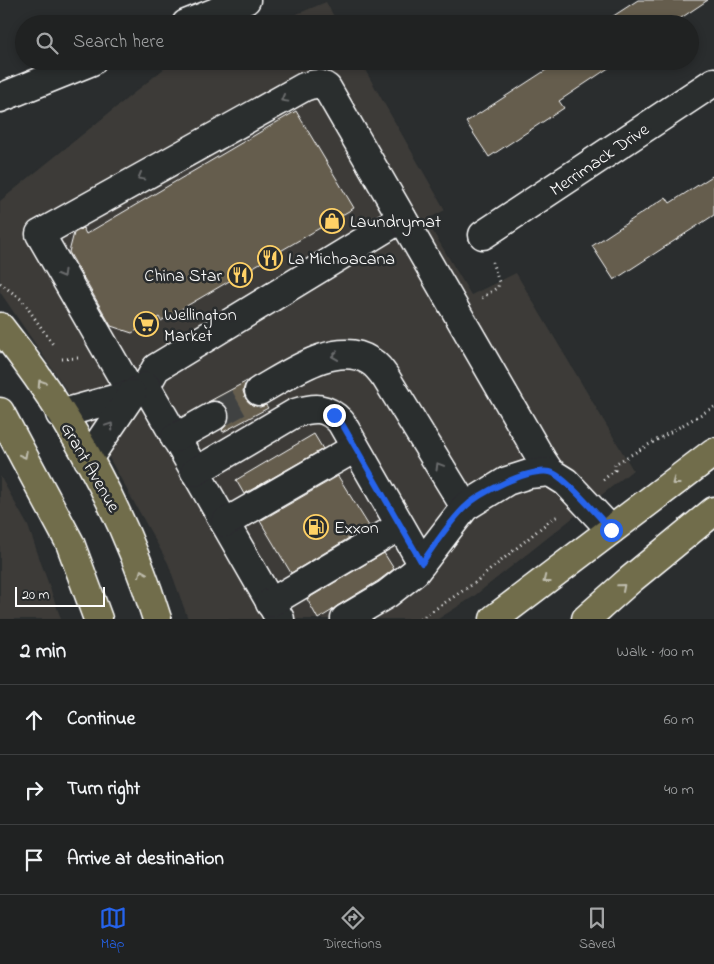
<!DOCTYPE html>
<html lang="en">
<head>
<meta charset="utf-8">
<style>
  :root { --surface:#202222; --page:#282a2a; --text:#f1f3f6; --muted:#a2a4a5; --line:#3d3f40; --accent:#2563eb }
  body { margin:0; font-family:"Indie Flower",sans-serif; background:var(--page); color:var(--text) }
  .scale { position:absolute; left:15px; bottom:12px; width:90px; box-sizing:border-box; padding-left:5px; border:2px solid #fff; border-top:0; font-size:14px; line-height:18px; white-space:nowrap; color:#fff; -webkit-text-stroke:4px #2a2d2e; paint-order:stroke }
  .stop { position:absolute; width:15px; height:15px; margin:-11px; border:4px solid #2563eb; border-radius:50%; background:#fff }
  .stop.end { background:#2563eb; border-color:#fff; box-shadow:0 1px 5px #0008 }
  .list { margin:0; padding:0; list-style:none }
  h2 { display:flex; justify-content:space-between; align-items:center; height:65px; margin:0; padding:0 20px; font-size:21px }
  h2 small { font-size:16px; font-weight:400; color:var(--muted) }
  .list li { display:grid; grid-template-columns:32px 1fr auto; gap:15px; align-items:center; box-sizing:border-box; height:70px; padding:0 20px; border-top:1px solid var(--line) }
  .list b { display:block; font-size:19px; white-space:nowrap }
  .list em { font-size:16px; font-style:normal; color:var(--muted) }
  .icon { flex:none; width:28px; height:28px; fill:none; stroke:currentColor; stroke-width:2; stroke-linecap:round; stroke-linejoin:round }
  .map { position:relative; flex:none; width:714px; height:619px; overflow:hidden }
  .search { position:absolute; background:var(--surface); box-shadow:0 2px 8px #0003; left:15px; right:15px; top:15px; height:55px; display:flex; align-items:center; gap:12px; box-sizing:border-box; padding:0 18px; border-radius:28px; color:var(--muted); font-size:19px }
  .sheet { height:275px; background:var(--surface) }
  nav { display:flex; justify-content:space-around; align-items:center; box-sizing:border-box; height:70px; border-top:1px solid var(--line); background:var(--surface); font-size:14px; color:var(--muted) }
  nav a { display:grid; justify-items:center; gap:2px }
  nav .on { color:var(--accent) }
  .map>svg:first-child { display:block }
</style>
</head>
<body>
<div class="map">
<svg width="714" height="619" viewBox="0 0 714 619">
  <rect width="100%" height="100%" fill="#2a2d2e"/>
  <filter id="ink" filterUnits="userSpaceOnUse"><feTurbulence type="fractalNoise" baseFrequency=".02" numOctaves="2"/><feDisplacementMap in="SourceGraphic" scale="10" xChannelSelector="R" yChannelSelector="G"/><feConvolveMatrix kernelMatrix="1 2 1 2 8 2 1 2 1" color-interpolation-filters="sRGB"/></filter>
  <g filter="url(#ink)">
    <g fill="#3c3b38">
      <polygon points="326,2 338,24 273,24"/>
      <polygon points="181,61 360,61 445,210 426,220 471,295 516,273 633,470 473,597 438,619 188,619 168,563 94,431 0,292 0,201 166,67"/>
      <polygon points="0,476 28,526 61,619 0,619"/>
    </g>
    <g fill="#655d4e" stroke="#fff">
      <polygon points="638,0 708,0 672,24 601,24"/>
      <polygon points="560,61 619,61 559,101 564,108 489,157 466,122"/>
      <polygon points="296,111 354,208 161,321 159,317 132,333 111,326 69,252 74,233 83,228 86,234"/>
      <polygon points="714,175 714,215 614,280 592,246 666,197 670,203"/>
      <polygon points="249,380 245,384 243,391 246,399 252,405 260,407 266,405 268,408 223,432 222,430 227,424 230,417 228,409 222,402 215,400 208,402"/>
      <polygon points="314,434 323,449 244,494 236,480"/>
      <polygon points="338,476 369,526 291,573 260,521"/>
      <polygon points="384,553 394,569 378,581 337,606 331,611 318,619 307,599"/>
    </g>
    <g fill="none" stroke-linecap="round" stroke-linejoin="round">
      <polyline stroke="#3f4243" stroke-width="28" stroke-dasharray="28 14" stroke-linecap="butt" points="214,416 259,391"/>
      <defs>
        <g id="minor">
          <polyline points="186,24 246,0"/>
          <polyline points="0,98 92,61"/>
          <polyline points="483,235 714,82"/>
          <polyline points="146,386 156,368 402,218"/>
          <path d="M259,391C288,375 336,339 370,361C377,365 381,371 386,378L465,507"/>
          <path d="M132,394L40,234L304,87C313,84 319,82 327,88L542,460L550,472L566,482L611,530"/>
          <polyline points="60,414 132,394 146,386 280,619"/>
          <polyline points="175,438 214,416"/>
          <polyline points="88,459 132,394"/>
          <path d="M195,472L295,413C315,407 326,406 341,422L422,563"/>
          <polyline points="225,523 355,448"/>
          <polyline points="270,603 400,526"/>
          <polyline points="345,619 387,594 415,572 465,507 507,481 529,474 550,472"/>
        </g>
        <g id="major">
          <path d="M0,327C69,414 125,514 157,619"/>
          <polyline points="0,412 70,543 98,619"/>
          <polyline points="494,619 714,452"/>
          <polyline points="586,619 630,580 714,511"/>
        </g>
      </defs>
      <use href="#minor" stroke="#fff" stroke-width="31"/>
      <use href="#major" stroke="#fff" stroke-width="31"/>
      <g stroke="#fff" stroke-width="3" stroke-dasharray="1 4" stroke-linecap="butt">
        <polyline points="0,283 22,300 54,346"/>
        <polyline points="482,298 498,287 499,282 492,262"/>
        <polyline points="62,359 78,358"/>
        <polyline points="603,480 615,470 615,464 714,407"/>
        <polyline points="420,619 473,584 553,518 559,516"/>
      </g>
      <use href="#minor" stroke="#2a2d2e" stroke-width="28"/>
      <use href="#major" stroke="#716d4b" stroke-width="28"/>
    </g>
    <defs><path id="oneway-chevron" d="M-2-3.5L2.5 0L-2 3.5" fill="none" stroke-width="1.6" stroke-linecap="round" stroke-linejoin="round" transform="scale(1.25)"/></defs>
    <g stroke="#6a6c6d">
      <use href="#oneway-chevron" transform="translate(284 99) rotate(151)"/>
      <use href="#oneway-chevron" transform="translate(141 177) rotate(151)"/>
      <use href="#oneway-chevron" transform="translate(62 274) rotate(60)"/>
      <use href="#oneway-chevron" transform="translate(335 356) rotate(172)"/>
      <use href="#oneway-chevron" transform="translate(110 426) rotate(-56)"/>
      <use href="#oneway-chevron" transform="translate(439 466) rotate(-121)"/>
    </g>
    <g stroke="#bfbdae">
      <use href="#oneway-chevron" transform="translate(41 383) rotate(-123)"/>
      <use href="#oneway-chevron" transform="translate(24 455) rotate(62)"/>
      <use href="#oneway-chevron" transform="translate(675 482) rotate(143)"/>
      <use href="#oneway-chevron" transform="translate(142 573) rotate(-112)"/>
      <use href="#oneway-chevron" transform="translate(546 580) rotate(142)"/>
      <use href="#oneway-chevron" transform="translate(622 587) rotate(-41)"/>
    </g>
  </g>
  <g fill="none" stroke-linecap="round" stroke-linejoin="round" filter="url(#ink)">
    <path stroke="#2563eb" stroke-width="6" d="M334,415L341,422L422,563C435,544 448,524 464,508C479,493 528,468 550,472C564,475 600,518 611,530"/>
  </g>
  <defs>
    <symbol id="shop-ring" viewBox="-11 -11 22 22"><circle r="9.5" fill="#2a2d2e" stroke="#ffd166" stroke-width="1.5"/><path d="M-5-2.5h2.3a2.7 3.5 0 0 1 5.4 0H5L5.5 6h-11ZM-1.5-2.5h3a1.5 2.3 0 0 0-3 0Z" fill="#ffd166"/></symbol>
    <symbol id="restaurant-ring" viewBox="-11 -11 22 22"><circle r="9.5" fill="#2a2d2e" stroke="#ffd166" stroke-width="1.5"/><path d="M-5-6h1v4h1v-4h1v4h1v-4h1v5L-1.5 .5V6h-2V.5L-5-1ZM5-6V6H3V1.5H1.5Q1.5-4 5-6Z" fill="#ffd166"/></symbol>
    <symbol id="supermarket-ring" viewBox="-11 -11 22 22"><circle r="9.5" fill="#2a2d2e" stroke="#ffd166" stroke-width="1.5"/><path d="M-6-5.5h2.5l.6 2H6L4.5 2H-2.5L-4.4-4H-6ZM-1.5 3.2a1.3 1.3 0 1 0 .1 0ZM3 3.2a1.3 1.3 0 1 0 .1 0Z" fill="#ffd166"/></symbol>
    <symbol id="fuel-ring" viewBox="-11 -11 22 22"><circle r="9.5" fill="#2a2d2e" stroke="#ffd166" stroke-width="1.5"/><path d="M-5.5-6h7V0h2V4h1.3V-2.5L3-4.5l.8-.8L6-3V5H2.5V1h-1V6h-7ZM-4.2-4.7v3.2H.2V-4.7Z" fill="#ffd166"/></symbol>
  </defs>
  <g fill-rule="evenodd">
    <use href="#shop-ring" x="318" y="207" width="28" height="28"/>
    <use href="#restaurant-ring" x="256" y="244" width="28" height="28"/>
    <use href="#restaurant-ring" x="226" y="261" width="28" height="28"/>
    <use href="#supermarket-ring" x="132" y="310" width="28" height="28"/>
    <use href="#fuel-ring" x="302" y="513" width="28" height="28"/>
  </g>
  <g text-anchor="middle" stroke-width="5" stroke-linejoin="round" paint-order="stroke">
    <g font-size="18" fill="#fff" stroke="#2a2d2e">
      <text transform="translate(599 159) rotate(-34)" y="6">Merrimack Drive</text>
      <text transform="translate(91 467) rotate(60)" y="6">Grant Avenue</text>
    </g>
    <g font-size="18" fill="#fff" stroke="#2a2d2e" text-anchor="start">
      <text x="350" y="227">Laundrymat</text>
      <text x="288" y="264">La Michoacana</text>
      <text x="222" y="281" text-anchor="end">China Star</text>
      <text x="164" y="320">Wellington<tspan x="164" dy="21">Market</tspan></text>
      <text x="334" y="533">Exxon</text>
    </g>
  </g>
</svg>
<div class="scale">20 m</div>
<div class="stop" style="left:611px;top:530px"></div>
<div class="stop end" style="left:334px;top:415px"></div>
<div class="search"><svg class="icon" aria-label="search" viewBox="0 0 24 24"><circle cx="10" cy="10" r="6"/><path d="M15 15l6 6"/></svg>Search here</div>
</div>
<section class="sheet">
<h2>2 min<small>Walk · 100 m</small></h2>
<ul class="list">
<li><svg class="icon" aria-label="ahead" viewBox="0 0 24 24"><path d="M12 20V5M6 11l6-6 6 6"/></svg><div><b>Continue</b></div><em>60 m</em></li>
<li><svg class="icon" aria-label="right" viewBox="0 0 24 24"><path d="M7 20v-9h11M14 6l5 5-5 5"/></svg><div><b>Turn right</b></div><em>40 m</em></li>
<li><svg class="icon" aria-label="arrive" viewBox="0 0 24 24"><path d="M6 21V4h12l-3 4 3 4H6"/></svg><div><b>Arrive at destination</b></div></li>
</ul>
</section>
<nav>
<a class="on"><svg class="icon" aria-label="map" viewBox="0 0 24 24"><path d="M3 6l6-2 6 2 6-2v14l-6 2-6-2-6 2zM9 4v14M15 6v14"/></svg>Map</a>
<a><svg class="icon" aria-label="directions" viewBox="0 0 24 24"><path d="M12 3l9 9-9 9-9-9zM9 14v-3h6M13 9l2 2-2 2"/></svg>Directions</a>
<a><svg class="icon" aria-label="saved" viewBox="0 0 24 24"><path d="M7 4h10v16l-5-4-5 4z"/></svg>Saved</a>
</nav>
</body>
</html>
